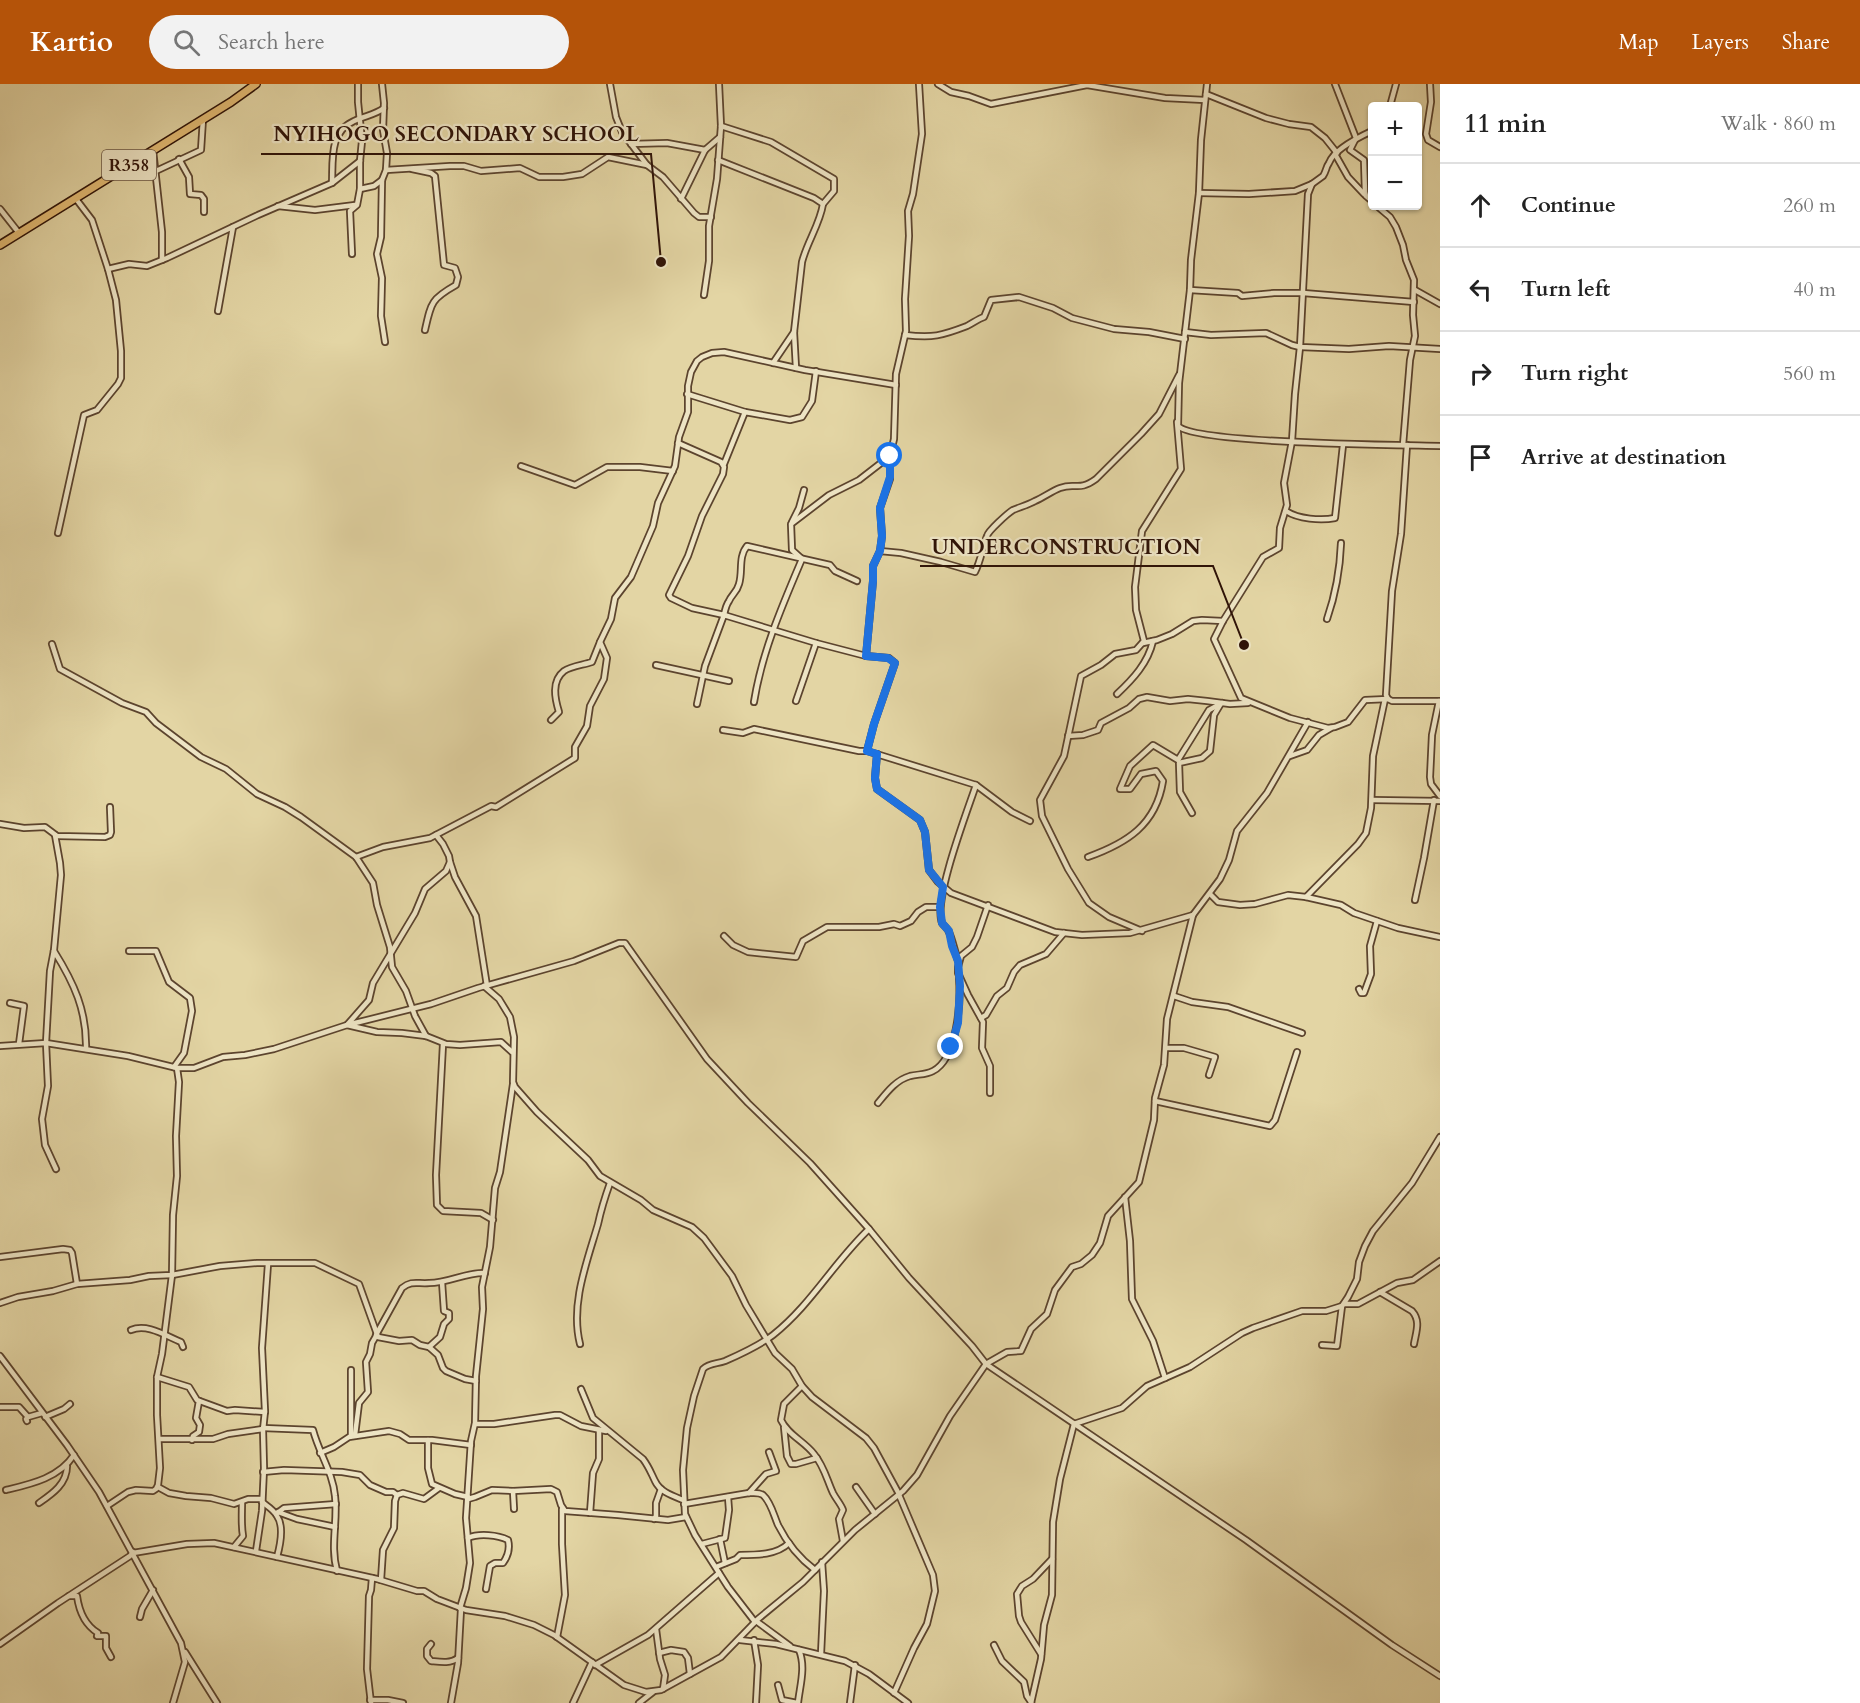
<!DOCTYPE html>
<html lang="en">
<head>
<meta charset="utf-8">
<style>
  :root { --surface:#fff; --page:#f2f2f2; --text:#222; --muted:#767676; --line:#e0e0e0; --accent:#b45309 }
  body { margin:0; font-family:Cardo,serif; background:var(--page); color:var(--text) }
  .controls { position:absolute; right:18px; top:18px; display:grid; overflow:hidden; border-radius:6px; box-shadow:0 2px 4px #0004 }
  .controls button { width:54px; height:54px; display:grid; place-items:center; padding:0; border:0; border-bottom:2px solid var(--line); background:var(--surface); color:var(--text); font:30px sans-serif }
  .stop { position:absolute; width:18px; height:18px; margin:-14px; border:4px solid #1a73e8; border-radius:50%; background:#fff }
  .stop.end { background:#1a73e8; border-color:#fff; box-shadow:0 2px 6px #0008 }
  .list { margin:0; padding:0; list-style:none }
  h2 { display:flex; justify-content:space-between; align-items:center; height:78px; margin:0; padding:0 24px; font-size:26px }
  h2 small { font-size:20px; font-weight:400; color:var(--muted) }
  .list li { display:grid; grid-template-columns:39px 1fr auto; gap:18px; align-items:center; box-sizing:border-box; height:84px; padding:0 24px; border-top:2px solid var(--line) }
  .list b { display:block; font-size:22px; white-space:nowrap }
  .list em { font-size:20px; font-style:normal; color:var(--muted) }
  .icon { flex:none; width:33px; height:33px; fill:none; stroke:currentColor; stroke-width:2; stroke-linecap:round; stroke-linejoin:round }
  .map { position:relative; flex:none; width:1440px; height:1619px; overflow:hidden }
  header { display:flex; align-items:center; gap:36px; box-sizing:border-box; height:84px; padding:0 30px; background:var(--accent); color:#fff }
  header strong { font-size:28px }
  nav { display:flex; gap:33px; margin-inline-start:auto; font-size:21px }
  .search { width:420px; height:54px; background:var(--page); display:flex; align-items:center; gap:15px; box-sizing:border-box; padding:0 21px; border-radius:33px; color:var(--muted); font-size:22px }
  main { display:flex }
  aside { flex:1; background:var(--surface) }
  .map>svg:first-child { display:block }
</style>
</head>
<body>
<header>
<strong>Kartio</strong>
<div class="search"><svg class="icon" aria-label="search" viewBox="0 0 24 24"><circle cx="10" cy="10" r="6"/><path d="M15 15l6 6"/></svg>Search here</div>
<nav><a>Map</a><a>Layers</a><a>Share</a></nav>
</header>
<main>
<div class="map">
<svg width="1440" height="1619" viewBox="0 0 1440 1619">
  <rect width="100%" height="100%" fill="#e3d5a4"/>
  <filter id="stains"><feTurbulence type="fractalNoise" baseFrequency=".00333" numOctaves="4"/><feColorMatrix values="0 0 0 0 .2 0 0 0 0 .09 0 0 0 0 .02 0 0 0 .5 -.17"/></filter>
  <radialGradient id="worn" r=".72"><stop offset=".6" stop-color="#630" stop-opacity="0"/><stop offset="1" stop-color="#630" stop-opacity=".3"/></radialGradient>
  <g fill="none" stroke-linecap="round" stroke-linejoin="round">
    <defs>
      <g id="street">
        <polyline points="382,0 384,19 383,46 387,69 386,86 382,96 381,153 377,170 382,194 381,232 385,258"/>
        <polyline points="610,0 616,33 622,48 647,81 663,93 694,129 699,133 711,133"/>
        <polyline points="938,0 951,8 969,12 991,20 1087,1 1165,14 1205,16"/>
        <path d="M1207,0L1201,56L1199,109L1191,176L1190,206L1179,299L1178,342C1196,360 1403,361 1440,362"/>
        <polyline points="1335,0 1356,54 1350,66 1364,76 1365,108 1366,112 1372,117"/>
        <polyline points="1430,0 1431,18 1426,50 1428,56 1440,63"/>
        <polyline points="1206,10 1266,34 1289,40 1311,43 1325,54 1337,69"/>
        <polyline points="1390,22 1396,0"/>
        <polyline points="721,42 771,58 834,95 834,107 823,120"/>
        <polyline points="631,60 667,59 705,66"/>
        <polyline points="153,66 162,148 162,176"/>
        <polyline points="1335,70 1348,93 1364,110"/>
        <polyline points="179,75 189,93 190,110 201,111 204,115 204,128"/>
        <path d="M718,76L814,114L823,120C820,140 807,158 802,178L794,248L796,284"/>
        <path d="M412,85L431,89L435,92L444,181L455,184L458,193L456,201C431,215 431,219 425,246"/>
        <polyline points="386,86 450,82 464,82 481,87 520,84 539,93 563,93 582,90 608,73 647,81"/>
        <polyline points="156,87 201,66 203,35"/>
        <path d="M332,99C333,76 329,48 354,37C364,32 375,31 384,24"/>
        <polyline points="1312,100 1308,110 1300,263 1295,310 1292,357 1284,399 1287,421 1280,444 1279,464 1263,473 1223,537 1214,555 1241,614 1290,634 1328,644 1335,643 1348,638 1365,616 1388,615"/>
        <polyline points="360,105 374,102 382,96"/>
        <path d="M1199,109L1249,110L1295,107L1312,100L1323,92C1326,88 1326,83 1329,79C1334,65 1359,53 1372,47"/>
        <polyline points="681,115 705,66 720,53"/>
        <polyline points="278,122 315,126 355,121"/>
        <polyline points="1377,122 1390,133 1396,143 1403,161 1406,176 1414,196 1413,231 1415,252 1410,276 1403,361"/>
        <polyline points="0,125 19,149"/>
        <polyline points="352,170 350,127 357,121 360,105 360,77 362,57 358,18 358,0"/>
        <polyline points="108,185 129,180 147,182 167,174 258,131 332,99 360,77"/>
        <polyline points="1190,206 1238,209 1242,212 1274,209 1303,209 1414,218"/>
        <polyline points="1415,206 1440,220"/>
        <polyline points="704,211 709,177 709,142 717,95 721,42 719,0"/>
        <polyline points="218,227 233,143"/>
        <polyline points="1185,248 1211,251 1266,249 1292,261 1300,263 1349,265 1389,262 1440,265"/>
        <path d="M905,251C933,254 941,252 967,242C973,239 978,235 984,233L991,216L1019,213L1053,224L1072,234L1114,245L1149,248L1185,255"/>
        <polyline points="773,279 794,248"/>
        <polyline points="687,310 745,328"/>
        <path d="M678,359L721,378L724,383L723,390L702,432L688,472L669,511L671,514L692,524L724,531C725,526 726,521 729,517C732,510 737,508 739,500C743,487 738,473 747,462L830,481L835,487L857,497"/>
        <polyline points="1407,361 1401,450 1392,507 1386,611 1388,615 1392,617 1440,617"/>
        <polyline points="724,380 745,328 790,336 802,333 812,317 816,287"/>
        <polyline points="521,382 575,401 607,383 640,383 673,387"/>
        <path d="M1286,427C1298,435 1321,437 1335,434L1343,361"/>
        <polyline points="792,438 799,424 804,406"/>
        <polyline points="58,449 84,331 97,326 118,300 121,294 121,267 116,216 108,185 92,136 76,115"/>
        <path d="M880,467L901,469L941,478L975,488C981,476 982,465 987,452C988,447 1008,429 1013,426C1020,423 1028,421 1035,417C1044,413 1052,407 1060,404C1076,398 1078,408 1096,395L1141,350L1159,330L1179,291"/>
        <path d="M1327,535C1336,509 1340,486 1341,459"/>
        <polyline points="1143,559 1157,556 1172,550 1193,537 1202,536 1223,537"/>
        <polyline points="52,560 60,585 122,619 146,628 156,639 201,673 226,685 257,710 285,723 301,733 356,773 373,799 377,821 390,863 392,883 406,907 415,932 426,952"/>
        <polyline points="866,572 873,497 873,482 880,467 882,452 880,424 890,395 890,372 894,355 896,290 906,247 905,215 909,152 908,127 913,110 922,50 919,0"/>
        <polyline points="656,581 729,597"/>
        <path d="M1117,610C1133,595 1148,579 1153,557"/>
        <polyline points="796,617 816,559"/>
        <polyline points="1439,617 1432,651 1430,693 1431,700 1440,712"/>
        <path d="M754,618C762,568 782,522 802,475L792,466L791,440L829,411L859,396L890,372"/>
        <polyline points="697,620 705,582 724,531 816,559 866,572 889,574 895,579 874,640 867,667 859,667 754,645 743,649 723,646"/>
        <path d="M551,636L559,628C555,615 551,597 564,587C571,582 583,581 592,578L600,558"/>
        <polyline points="1068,652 1083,651 1098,646 1101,639 1129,624 1139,615 1147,613 1170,617 1188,615 1207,617 1230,620 1248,619"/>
        <path d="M867,667L976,701C967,728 933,816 942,839C943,841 947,844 948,846C952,853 955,868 958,877"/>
        <polyline points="877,670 875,694 877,705 920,736 925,748 929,786 938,798 951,809 1055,848 1082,851 1130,849 1193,831"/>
        <polyline points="1290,672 1307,666 1319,651 1331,644"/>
        <polyline points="976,701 1012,728 1030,737"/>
        <polyline points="1372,716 1440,717"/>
        <polyline points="1192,729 1180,708 1179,679 1202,674 1210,667 1214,631 1220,621"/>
        <polyline points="0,740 24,744 45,743 57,752 105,753 110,751 111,748 110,723"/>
        <polyline points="55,751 60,779 61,791 54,866 50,887 46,959 48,1002 42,1035 45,1061 56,1085"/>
        <polyline points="436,751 443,760 449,772 450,778 446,787 425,805 415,829 373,899 369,916 347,941 377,948 402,949 426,952 446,960 460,961 501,958 512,968"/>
        <polyline points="356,773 383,763 430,754 491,722 496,723 575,674 575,663 587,642 590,622 604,595 607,574 600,558 611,535 615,514 631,493 653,442 658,419 675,382 679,353 688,328 688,302 691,288 697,277 702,273 712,269 724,268 805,286 896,301"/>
        <path d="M1088,773C1127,759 1156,741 1163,697L1156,687L1141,690L1130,705H1120L1130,682L1153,661L1178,676L1209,626L1222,619"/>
        <polyline points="450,778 455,793 476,832 487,902"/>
        <polyline points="1210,810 1218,818 1240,821 1255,820 1288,811 1306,813 1341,821 1354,829 1398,844 1440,853"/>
        <polyline points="1306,813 1358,760 1366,749 1371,724 1373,672 1385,615"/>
        <polyline points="1415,816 1424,774 1434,716"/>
        <polyline points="988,821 977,853 972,863 961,872 958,883 958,889 968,911 983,938 982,964 990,982 990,1009"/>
        <polyline points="1142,847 1109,833 1089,819 1068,785 1042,732 1040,716 1064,672 1081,592 1101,581 1115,570 1136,566 1144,557 1136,526 1135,503 1142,447 1181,385 1177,338"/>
        <polyline points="724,852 733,861 748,868 796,873 803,857 827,843 879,843 894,840 900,842 911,837 918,828 926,823 940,823"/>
        <path d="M54,867C74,899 87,927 86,965"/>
        <polyline points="129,867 156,867 169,898 190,914 192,927 184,969 174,983"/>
        <polyline points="484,902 499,915 510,933 514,953 513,998 515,1003 537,1028 588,1076 600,1092 641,1116 653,1126 692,1143 704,1154 732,1192 746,1221 775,1269 792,1285 802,1302 812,1313 866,1354 874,1364 899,1410"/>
        <polyline points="1359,905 1361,909 1364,909 1371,890 1370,862 1377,837"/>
        <polyline points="1174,912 1192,918 1228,923 1302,949"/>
        <polyline points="10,919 24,922 19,960"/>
        <polyline points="981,934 986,931 997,912 1007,904 1014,888 1020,881 1046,870 1064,849"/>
        <polyline points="443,960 436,1091 437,1121 443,1127 481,1129 493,1136"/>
        <polyline points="0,962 46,959 128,972 177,984 194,984 223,973 245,971 274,965 347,941 431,920 478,904 574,877 619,859 625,859 707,975 748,1019 810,1079 869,1145 909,1194 972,1262 986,1280 1246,1456 1392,1561 1440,1592"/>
        <polyline points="1166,964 1184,964 1215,973 1209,991"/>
        <polyline points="1155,1017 1270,1042 1275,1036 1297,968"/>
        <path d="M878,1019C887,1008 896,996 910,992C918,990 926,991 933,987C957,975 961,919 959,895"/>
        <polyline points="1125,1113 1130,1157 1132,1215 1153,1257 1165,1294"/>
        <polyline points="0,1173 63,1165 70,1166 72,1169 77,1200"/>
        <path d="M1380,1208L1412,1227C1421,1237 1416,1248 1414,1260"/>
        <polyline points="0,1219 18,1213 53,1207 77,1200 130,1196 149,1192 172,1191 220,1182 257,1179 315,1179 359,1200 378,1253 399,1257 412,1256 420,1261 429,1263 438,1271 443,1284 446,1287 465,1295 476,1297"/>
        <polyline points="1344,1220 1358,1220 1397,1199 1413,1196 1440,1177"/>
        <path d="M131,1246C147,1239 166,1252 181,1258L183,1263"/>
        <path d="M376,1251L402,1204C412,1196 417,1200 429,1199C449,1199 466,1188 485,1189"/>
        <path d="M580,1260C570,1220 587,1178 598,1140C601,1126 605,1113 610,1099"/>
        <polyline points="1322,1261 1337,1262 1342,1222"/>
        <polyline points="429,1263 440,1253 444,1240 449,1235 449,1229 444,1227 442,1198"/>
        <polyline points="0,1272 67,1361 99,1408 181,1559 185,1578 173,1619"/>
        <polyline points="157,1293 189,1303 197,1316 227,1327 235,1326 265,1328"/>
        <path d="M802,1302L784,1320L781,1336C788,1351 804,1357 814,1370C824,1382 827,1396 833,1409C836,1415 841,1420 843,1426L839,1435L843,1457"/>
        <path d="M581,1305L593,1334L643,1375C649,1383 651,1389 655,1397C660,1408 673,1412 683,1416"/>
        <polyline points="0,1323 19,1323 28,1333"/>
        <polyline points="45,1333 64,1325 70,1320"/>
        <polyline points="27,1337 26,1335 28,1333 42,1329"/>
        <polyline points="475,1340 494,1340 555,1331 560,1331 581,1342 606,1347"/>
        <polyline points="784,1343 787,1372 791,1380 796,1380 817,1374"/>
        <path d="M263,1344L313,1346C319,1369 333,1389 335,1412C338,1437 330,1462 337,1487"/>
        <polyline points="355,1351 359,1319 368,1308 366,1278 370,1270 372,1259 376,1252"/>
        <polyline points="351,1352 351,1286"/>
        <polyline points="159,1355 213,1355 228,1350 263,1345"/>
        <polyline points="192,1356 193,1352 199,1348 200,1341 196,1334 199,1317"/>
        <polyline points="428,1356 428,1384 432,1400 455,1410 468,1413"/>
        <polyline points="320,1369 334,1363 349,1353 389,1347 400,1350 409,1356 432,1356 471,1361"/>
        <polyline points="263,1388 284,1386 342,1388 360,1391 370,1401 386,1408 393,1408 397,1411 403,1409 424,1415 439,1404"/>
        <polyline points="158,1403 169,1409 186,1412 211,1414 234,1420 248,1415 262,1415"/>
        <polyline points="856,1403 875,1430"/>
        <path d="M6,1406C31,1400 59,1394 74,1371"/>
        <polyline points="513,1407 514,1425"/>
        <polyline points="749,1409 766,1390 776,1387 769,1368"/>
        <polyline points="468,1415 475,1413 492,1406 513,1407 551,1405 557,1408 561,1421 565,1427 618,1431 668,1436 686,1433"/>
        <path d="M262,1418C267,1422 274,1426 277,1432C284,1442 280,1462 277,1473"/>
        <path d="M39,1419C52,1410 67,1400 67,1382"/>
        <path d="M684,1420L749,1409C754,1409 759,1408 763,1411C771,1418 774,1432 778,1441C787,1459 799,1474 815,1486"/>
        <polyline points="107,1422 128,1408 136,1406 153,1407 156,1405 158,1401 160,1384 157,1331 157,1293 162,1270 172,1191 173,1131 177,1092 176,1052 179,998 177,984"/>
        <polyline points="278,1428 297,1435 335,1443"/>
        <polyline points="590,1429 593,1389 599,1375 599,1346"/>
        <polyline points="276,1430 284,1424 336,1420"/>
        <polyline points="654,1435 656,1432 656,1419 661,1405"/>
        <path d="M468,1454C479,1449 498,1451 508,1456C510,1464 508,1472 503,1479H495L490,1482L486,1505"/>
        <polyline points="720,1455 725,1479"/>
        <polyline points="702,1460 725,1454 729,1426 728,1413"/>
        <path d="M234,1463L243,1452C241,1441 242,1430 242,1418"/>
        <polyline points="256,1467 262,1427 264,1384 263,1346 265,1327 262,1264 268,1180"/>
        <polyline points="133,1469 187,1460 214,1459 377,1495 417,1507 424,1507 437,1515 466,1526 505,1532 534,1541 554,1551 624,1601 646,1608 661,1606 721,1573 758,1535 803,1498 855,1446 903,1407 917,1391 950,1332 986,1280 1007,1268 1021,1267 1031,1245 1047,1230 1055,1206 1072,1183 1081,1180 1092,1171 1100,1159 1108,1132 1139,1098 1154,1036 1155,1014 1164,981 1167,935 1193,831 1220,795 1229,776 1237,747 1267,709 1308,638"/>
        <path d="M716,1483L736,1475L740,1471C757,1471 777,1471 789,1459"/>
        <polyline points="381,1496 383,1466 394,1444 395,1417 397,1411"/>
        <path d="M69,1512H77C79,1527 85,1541 98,1549L97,1552H106V1564L111,1573"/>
        <polyline points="460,1524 466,1504 470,1479 466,1434 471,1357 475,1339 476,1292 483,1225 482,1203 490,1163 495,1104 500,1088 513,1000"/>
        <polyline points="140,1533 142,1525 153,1506"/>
        <polyline points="756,1537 790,1562"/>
        <path d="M755,1538L728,1503L695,1451L685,1430L683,1386L687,1344L694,1312L703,1285C709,1279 717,1280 725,1277C741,1270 759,1262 773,1251C811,1221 834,1178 869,1145"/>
        <polyline points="656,1545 660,1575 665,1591 663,1605"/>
        <polyline points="557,1553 565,1511 562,1460 562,1425"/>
        <polyline points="740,1556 776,1560 845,1577 869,1590 908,1619"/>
        <polyline points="754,1556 758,1581 756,1619"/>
        <polyline points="0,1560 58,1519 130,1472 133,1468"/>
        <path d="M431,1560L427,1565V1572L431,1577C440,1578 450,1580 458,1574"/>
        <polyline points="994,1561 1002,1577 1024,1598 1027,1612 1031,1618"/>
        <polyline points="185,1568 217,1619"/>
        <polyline points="659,1569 671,1566 684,1568 688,1574 690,1590"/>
        <polyline points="821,1570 824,1507 822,1478"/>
        <polyline points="1041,1570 1021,1538 1019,1532 1017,1510 1022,1502 1033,1495 1052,1475"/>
        <polyline points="595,1581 648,1551 719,1489"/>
        <polyline points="778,1601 782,1616 797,1619"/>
        <polyline points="894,1609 914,1564 927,1540 935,1507 933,1491 899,1411"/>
        <polyline points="370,1616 388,1616 403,1619"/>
        <polyline points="371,1619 367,1585 369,1512 371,1506 372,1494"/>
        <polyline points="451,1619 458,1579 461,1525"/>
        <polyline points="573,1619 592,1578"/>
        <polyline points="639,1619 653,1608"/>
        <path d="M798,1619C800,1601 806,1583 799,1566"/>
        <polyline points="850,1619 855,1581"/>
        <polyline points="1031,1619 1041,1575 1044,1541 1052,1511 1053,1438 1060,1395 1074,1340 1122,1324 1147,1302 1190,1283 1242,1249 1253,1244 1302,1227 1326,1227 1342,1222 1348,1213 1357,1195 1359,1178 1365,1162 1373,1147 1412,1099 1440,1053"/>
      </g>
      <polyline id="primary" points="0,161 231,18 256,0"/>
    </defs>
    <use href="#street" stroke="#5c442e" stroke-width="8"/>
    <use href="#primary" stroke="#2f1307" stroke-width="10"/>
    <use href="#street" stroke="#ede4c4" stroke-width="4.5"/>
    <use href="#primary" stroke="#e2ba72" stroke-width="7"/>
  </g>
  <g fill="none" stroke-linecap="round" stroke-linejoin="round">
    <polyline stroke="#1a73e8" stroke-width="8" points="890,372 890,393 880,424 882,452 880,467 873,482 873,497 866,572 888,574 895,579 874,640 867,667 877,670 875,694 877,705 920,736 925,748 929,786 943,803 940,823 942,839 949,847 952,862 958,877 960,902 958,939 951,963"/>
  </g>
  <g text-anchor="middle" stroke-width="4.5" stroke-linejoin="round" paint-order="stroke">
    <rect fill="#ede4c4" stroke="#685240" stroke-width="1.5" x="102" y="66" width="54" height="30" rx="4.5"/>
    <g font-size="18" font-weight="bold" fill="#2f1307">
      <text x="129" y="87">R358</text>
    </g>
  </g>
  <path fill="none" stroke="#2f1307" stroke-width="2" d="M661 178L651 70H261M1244 561L1213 482H920"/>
  <g fill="#2f1307" stroke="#ede4c4" stroke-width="2">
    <circle cx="661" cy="178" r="6"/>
    <circle cx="1244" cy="561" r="6"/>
  </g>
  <g font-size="21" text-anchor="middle" font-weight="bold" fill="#2f1307" stroke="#ede4c4" stroke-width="4.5" stroke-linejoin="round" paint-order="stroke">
    <text x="456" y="57">NYIHOGO SECONDARY SCHOOL</text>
    <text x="1066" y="470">UNDERCONSTRUCTION</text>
  </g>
  <rect width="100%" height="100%" filter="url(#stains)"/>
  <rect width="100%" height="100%" fill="url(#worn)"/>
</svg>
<div class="controls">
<button>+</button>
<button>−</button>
</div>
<div class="stop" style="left:890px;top:372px"></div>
<div class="stop end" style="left:951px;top:963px"></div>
</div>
<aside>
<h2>11 min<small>Walk · 860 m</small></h2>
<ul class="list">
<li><svg class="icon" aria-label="ahead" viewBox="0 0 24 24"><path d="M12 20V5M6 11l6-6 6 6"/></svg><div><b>Continue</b></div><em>260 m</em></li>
<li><svg class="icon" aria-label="left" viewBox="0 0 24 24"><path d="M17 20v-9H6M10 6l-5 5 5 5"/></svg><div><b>Turn left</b></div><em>40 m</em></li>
<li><svg class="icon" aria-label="right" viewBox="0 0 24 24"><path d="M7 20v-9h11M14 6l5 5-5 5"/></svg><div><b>Turn right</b></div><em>560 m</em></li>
<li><svg class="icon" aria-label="arrive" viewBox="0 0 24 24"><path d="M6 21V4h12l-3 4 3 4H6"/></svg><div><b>Arrive at destination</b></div></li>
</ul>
</aside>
</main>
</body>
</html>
